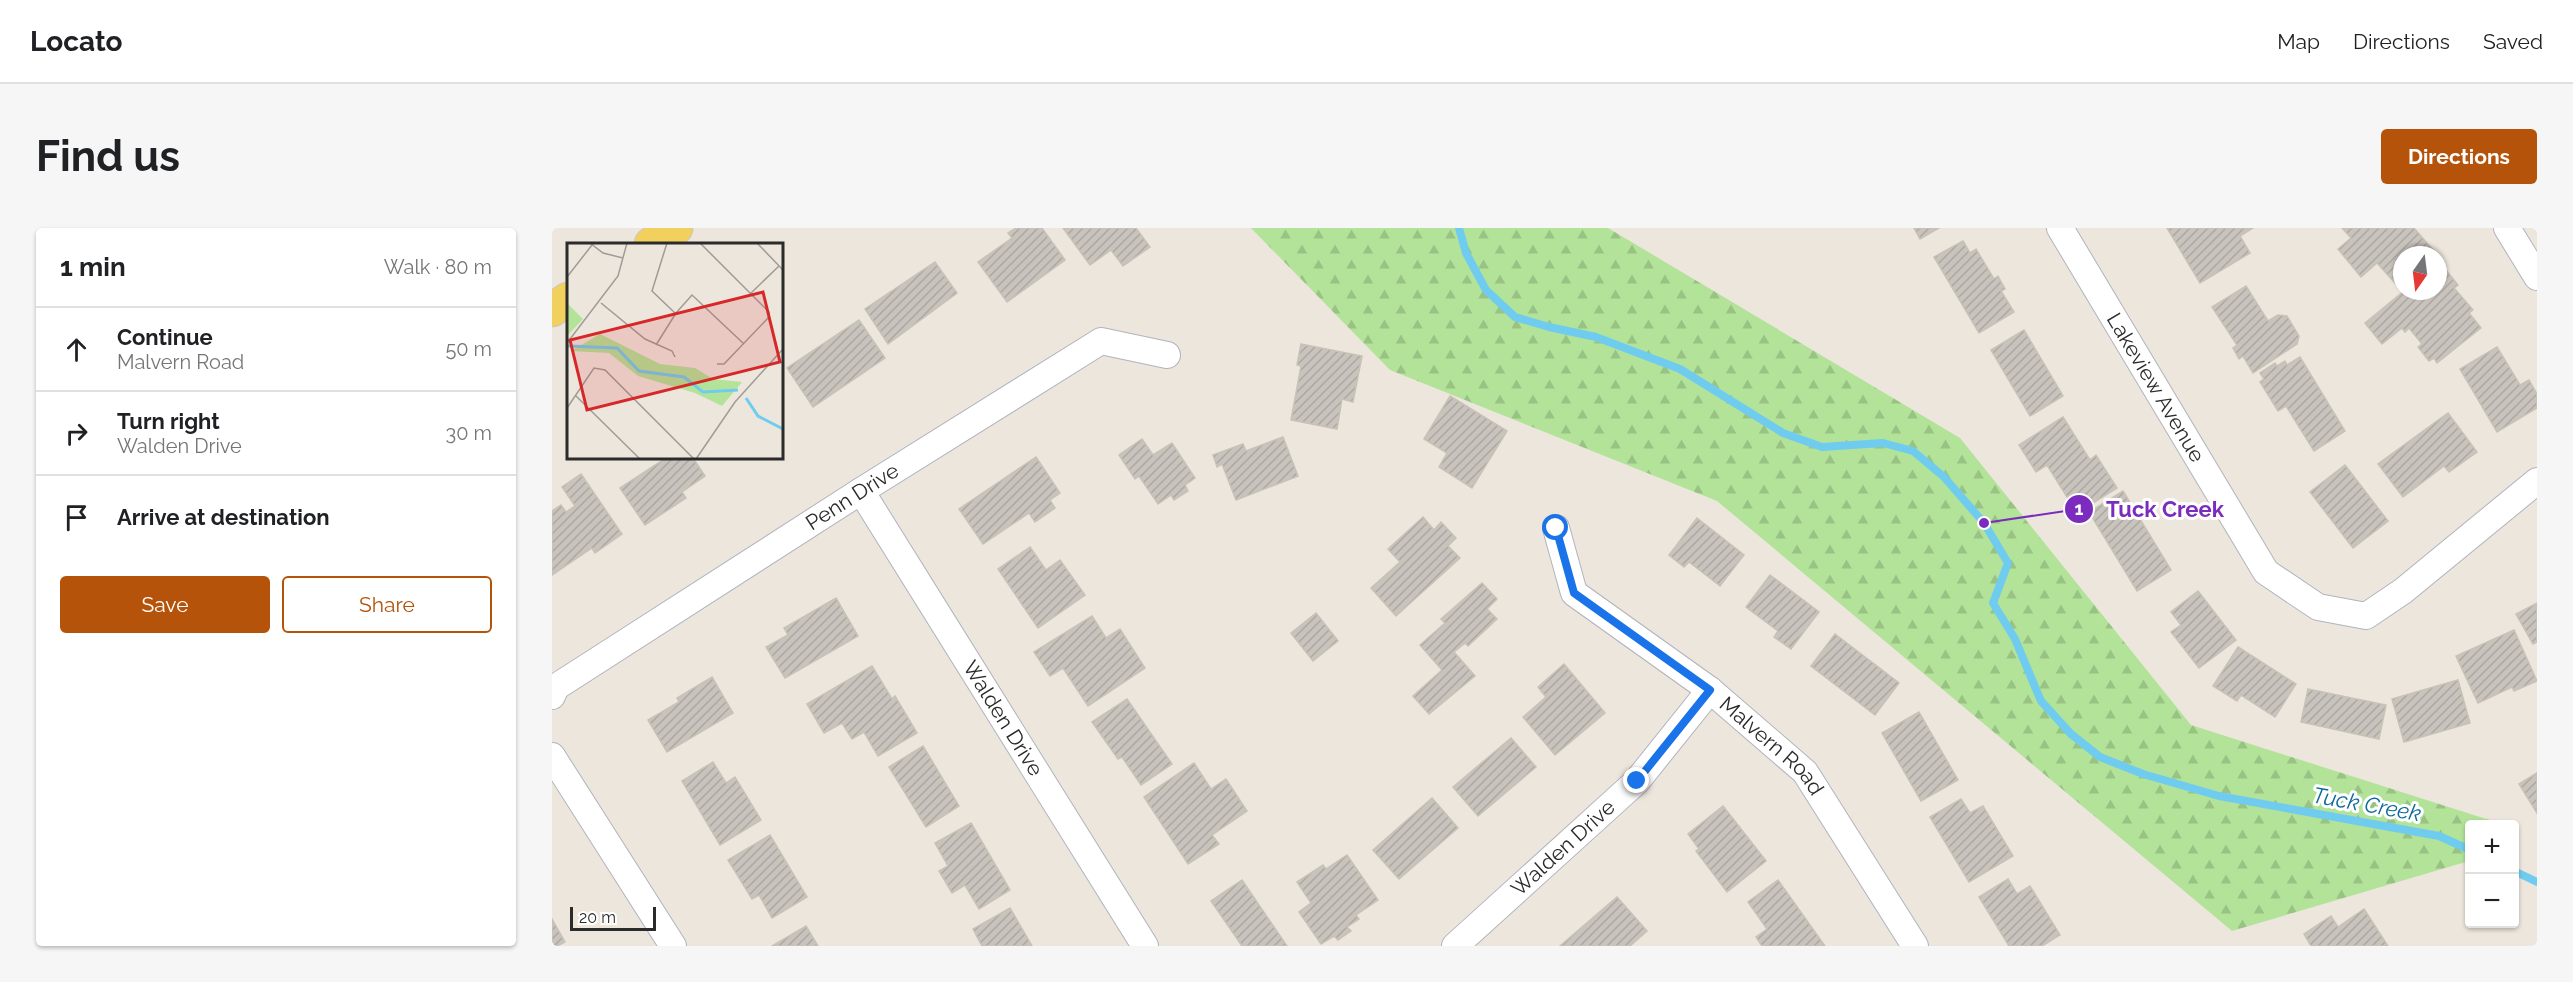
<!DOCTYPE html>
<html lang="en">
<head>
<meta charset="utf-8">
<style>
  :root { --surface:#fff; --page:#f6f6f6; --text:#202124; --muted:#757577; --line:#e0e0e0; --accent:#b45309 }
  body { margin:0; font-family:Raleway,sans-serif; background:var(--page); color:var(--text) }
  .controls { position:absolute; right:18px; bottom:18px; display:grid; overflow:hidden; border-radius:6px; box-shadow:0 2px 4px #0004 }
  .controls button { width:54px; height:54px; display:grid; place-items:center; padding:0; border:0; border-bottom:2px solid var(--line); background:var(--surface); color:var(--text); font:30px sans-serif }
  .compass { position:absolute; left:1841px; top:18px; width:54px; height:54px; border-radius:50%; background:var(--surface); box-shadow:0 2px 4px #0004; rotate:194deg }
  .scale { position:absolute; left:18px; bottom:15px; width:86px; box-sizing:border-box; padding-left:6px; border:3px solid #2b2b2b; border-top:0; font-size:16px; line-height:21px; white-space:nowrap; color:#2b2b2b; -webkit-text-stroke:4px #fff; paint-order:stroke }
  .stop { position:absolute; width:18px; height:18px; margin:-14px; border:4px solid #1a73e8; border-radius:50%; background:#fff }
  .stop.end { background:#1a73e8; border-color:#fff; box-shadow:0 2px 6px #0008 }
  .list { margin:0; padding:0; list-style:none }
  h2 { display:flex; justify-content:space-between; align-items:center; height:78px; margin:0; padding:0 24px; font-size:26px }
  h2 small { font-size:20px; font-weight:400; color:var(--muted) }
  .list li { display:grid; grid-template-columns:39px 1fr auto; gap:18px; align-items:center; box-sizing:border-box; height:84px; padding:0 24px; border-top:2px solid var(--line) }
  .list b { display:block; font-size:22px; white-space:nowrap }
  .list p { margin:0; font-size:20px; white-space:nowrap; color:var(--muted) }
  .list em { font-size:20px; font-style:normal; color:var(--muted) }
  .actions { display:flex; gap:12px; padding:18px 24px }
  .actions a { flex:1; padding:14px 0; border:2px solid var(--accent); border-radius:6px; text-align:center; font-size:21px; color:var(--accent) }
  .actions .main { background:var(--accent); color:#fff }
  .icon { flex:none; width:33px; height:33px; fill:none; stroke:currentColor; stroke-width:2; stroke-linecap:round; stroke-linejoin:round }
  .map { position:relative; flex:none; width:1985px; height:718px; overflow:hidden; border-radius:6px }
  header { display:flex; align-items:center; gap:36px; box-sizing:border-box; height:84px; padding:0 30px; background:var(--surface); border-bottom:2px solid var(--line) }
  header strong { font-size:28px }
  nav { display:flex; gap:33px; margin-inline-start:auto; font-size:21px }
  .intro { display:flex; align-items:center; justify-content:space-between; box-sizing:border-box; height:144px; padding:0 36px }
  h1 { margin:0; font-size:42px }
  .button { padding:15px 27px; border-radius:6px; background:var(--accent); color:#fff; font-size:21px; font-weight:700 }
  main { display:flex; gap:36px; padding:0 36px }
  aside { flex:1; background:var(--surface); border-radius:6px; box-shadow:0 2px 4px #0004 }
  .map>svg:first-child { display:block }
</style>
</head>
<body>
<header>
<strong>Locato</strong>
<nav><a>Map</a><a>Directions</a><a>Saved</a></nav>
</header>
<div class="intro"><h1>Find us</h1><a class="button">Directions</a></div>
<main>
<aside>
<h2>1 min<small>Walk · 80 m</small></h2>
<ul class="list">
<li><svg class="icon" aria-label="ahead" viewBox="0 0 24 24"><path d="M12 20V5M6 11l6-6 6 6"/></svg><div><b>Continue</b><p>Malvern Road</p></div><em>50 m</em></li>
<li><svg class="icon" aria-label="right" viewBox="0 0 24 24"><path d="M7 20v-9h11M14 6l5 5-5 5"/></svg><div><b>Turn right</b><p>Walden Drive</p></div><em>30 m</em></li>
<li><svg class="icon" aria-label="arrive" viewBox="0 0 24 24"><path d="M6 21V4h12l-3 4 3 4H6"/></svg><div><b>Arrive at destination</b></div></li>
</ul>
<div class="actions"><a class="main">Save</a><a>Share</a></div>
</aside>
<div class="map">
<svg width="1985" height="718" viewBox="0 0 1985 718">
  <defs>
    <pattern id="forest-firs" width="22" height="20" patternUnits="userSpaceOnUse" patternTransform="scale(1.5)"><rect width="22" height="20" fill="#b2e399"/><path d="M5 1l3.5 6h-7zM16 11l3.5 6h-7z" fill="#99c384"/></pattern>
    <pattern id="building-hatch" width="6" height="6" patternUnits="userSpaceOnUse" patternTransform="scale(1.5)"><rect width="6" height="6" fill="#c8c3bc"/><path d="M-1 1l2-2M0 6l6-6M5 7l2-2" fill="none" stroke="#aca8a2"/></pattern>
  </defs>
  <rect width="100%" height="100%" fill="#ede6dd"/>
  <polygon fill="url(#forest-firs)" points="699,0 1056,0 1408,210 1639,497 1950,596 1918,596 1917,633 1680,703 1165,273 838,142"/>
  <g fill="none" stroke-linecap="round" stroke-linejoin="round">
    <g stroke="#70ccef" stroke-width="8">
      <polyline points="907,0 914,25 934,62 963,89 997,99 1044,109 1128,141 1231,205 1270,219 1331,215 1361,223 1392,249 1432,295 1456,335 1441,375 1463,411 1489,473 1519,506 1548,529 1591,546 1667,568 1887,608 1918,622"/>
      <polyline points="1962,643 1985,654"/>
    </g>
  </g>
  <g fill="url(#building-hatch)" stroke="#c8c2b6" stroke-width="1.5">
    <polygon points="464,0 490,0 513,32 455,74 426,34 460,10 456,5"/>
    <polygon points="511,0 584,0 598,19 571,38 559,22 538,37"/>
    <polygon points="1362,0 1387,0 1368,11"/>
    <polygon points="1615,0 1701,0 1688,8 1698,25 1648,55"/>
    <polygon points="1790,0 1862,0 1881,22 1875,27 1850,27 1850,49 1843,55 1825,35 1809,49 1786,21 1799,10"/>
    <polygon points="1411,13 1418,25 1424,21 1442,51 1446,48 1453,61 1449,63 1462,84 1427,105 1382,29"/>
    <polygon points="1886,32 1906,57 1902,60 1921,82 1917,85 1929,100 1885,135 1882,130 1877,133 1866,119 1870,116 1857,100 1853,104 1850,100 1830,116 1813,95 1852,63 1886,63"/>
    <polygon points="383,34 405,65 336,116 313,81"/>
    <polygon points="1694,58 1716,93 1726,87 1735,88 1747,108 1745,116 1701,145 1691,128 1687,131 1681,120 1685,117 1660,79"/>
    <polygon points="307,92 333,130 261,179 235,140"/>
    <polygon points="1472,102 1511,168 1478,188 1439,122"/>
    <polygon points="749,116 810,128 801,174 790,171 785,201 739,192 749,138 745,137"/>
    <polygon points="1945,119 1968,157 1977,152 1985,166 1985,180 1945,204 1908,141"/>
    <polygon points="1748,129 1793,203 1762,223 1734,178 1726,183 1708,154 1712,151 1708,145 1723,135 1725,138 1733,133 1735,137"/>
    <polygon points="898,168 955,203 920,260 887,239 895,225 872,211"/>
    <polygon points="1896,185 1925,224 1897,244 1892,238 1851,269 1826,236"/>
    <polygon points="1511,189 1538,232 1544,227 1565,260 1525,285 1495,237 1484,244 1467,217"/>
    <polygon points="731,209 746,248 684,272 670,236 665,239 661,227 691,216 694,223"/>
    <polygon points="590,211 601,227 620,215 643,250 633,257 636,263 622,272 619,267 606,276 587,248 583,251 567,227"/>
    <polygon points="484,229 508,265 498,272 503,280 483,294 477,285 431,316 407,281"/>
    <polygon points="114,230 141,230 153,248 130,264 134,270 93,297 68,260"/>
    <polygon points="1793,237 1836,293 1801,320 1758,264"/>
    <polygon points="29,246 70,306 43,325 40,320 0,347 0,283 9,277 14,284 23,278 10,259"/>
    <polygon points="1571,263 1619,342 1585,363 1537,284"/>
    <polygon points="871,289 882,302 889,294 904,310 896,318 908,330 844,388 819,360 848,334 836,321"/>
    <polygon points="1145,290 1192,327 1168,358 1137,334 1132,339 1117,327"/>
    <polygon points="478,319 494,342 508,332 533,367 486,400 446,341"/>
    <polygon points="1218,347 1267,384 1239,421 1222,409 1226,403 1194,379"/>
    <polygon points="930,355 945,371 935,381 945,391 916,418 913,415 902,424 923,448 877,486 861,468 890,442 868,417 893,395 889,391"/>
    <polygon points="1646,363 1684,412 1647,440 1619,404 1629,397 1619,384"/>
    <polygon points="284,370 306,408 233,450 214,419 236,407 232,400"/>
    <polygon points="1985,375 1985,414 1981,416 1964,386"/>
    <polygon points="764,385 786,413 761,433 739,405"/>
    <polygon points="540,388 554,410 568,401 593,440 536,478 511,440 498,448 482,424"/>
    <polygon points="1962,402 1985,453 1962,463 1960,459 1926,475 1904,428"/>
    <polygon points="1283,406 1347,455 1323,487 1259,438"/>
    <polygon points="1686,419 1744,456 1723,489 1689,467 1685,473 1661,458"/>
    <polygon points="1012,436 1053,485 1003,527 971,489 994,469 986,459"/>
    <polygon points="320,438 340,471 343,468 365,505 326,528 312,504 300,511 290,495 272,505 255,476"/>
    <polygon points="160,449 181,485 115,524 96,492 127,474 125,470"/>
    <polygon points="1906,452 1918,495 1852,514 1840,471"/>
    <polygon points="1756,461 1834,477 1827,511 1749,494"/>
    <polygon points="575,471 620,536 589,557 570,529 566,531 540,494"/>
    <polygon points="1367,484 1406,552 1369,573 1330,505"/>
    <polygon points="959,510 984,539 926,588 901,559"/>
    <polygon points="371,518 407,578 374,599 337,539"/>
    <polygon points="161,534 174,555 183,549 209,592 168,617 130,553"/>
    <polygon points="642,535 659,561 674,551 695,583 660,607 667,616 636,636 592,569"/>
    <polygon points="1985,545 1985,585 1967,556"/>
    <polygon points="880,570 906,600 847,651 821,622"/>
    <polygon points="1409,571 1418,585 1431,578 1461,628 1417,654 1378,589"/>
    <polygon points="1171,578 1214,633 1175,664 1144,623 1147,621 1136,606"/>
    <polygon points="419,595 458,662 427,681 413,657 400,665 387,643 396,638 383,615"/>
    <polygon points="218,607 255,669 220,690 207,667 200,671 176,632"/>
    <polygon points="795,627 826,672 804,687 807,691 795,699 799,703 786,712 782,708 769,716 747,684 759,675 745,654 771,637 774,641"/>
    <polygon points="1456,651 1465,666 1478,658 1508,707 1490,718 1457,718 1427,669"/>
    <polygon points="690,652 735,718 690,718 659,673"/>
    <polygon points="1226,652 1273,718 1210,718 1204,709 1215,701 1196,674"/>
    <polygon points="1065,669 1095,703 1078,718 1008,718"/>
    <polygon points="458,680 480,718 430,718 421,701"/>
    <polygon points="1812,681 1836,718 1759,718 1752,706 1779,688 1786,699"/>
    <polygon points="0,691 13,714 5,718 0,718"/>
    <polygon points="254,698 266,718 220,718"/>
  </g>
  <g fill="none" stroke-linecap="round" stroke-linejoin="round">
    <defs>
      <g id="street">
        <path id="s1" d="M1508,0L1714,344L1766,379L1814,388L1851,363L1985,253"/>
        <polyline points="1955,0 1985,49"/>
        <path id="s2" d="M309,263L593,718"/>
        <path id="s3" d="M1004,300L1022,365L1158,462L1253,544L1363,718"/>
        <path id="s4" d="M0,468L4,459L309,263L549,113L615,127"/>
        <polyline points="0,528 121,718"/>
        <path id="s5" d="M903,718L1085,553L1158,462"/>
      </g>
      <g id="primary">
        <polyline points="99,16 124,0"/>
        <polyline points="0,82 16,71"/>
      </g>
    </defs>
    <use href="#street" stroke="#b1b3be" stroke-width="28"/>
    <use href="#primary" stroke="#c8c8c8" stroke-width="35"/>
    <use href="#street" stroke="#fff" stroke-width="26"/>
    <use href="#primary" stroke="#f1d05e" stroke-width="33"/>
  </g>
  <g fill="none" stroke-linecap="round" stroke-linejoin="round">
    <polyline stroke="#1a73e8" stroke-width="8" points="1004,300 1022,365 1158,462 1085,553"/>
  </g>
  <g text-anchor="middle" stroke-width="6" stroke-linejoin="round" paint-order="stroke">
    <g font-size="21" fill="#2b2b2b" stroke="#fff">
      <text dy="7" stroke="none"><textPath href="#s1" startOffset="186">Lakeview Avenue</textPath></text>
      <text dy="7" stroke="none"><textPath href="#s4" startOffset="362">Penn Drive</textPath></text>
      <text dy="7" stroke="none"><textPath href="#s2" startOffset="268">Walden Drive</textPath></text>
      <text dy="7" stroke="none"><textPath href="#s3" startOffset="318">Malvern Road</textPath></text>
      <text dy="7" stroke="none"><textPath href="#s5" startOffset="146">Walden Drive</textPath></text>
    </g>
    <g font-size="22" font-style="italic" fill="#0d699c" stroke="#fff">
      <text transform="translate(1815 576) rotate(10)" y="8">Tuck Creek</text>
    </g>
  </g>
  <g transform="translate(15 15)">
    <rect width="216" height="216" fill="#ede6dd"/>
    <path d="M33,91L93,121L128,125L146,136L175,139L155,163L128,150L71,133L42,110L4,108Z" fill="#b2e399"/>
    <path d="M0,60L16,76L0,93Z" fill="#b2e399"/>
    <path fill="none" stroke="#70ccef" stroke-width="3" d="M1,103L50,105L72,128L117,134L136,149L171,147M179,155L191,173L216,186"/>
    <path fill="none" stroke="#9f9b96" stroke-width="1.5" d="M23,0L36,10L56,15M100,0L85,48L108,70M133,0L202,69V74L157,121H150M190,0L216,27M0,34L25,2M183,51L212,23M34,60L78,96L105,108L108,114M0,100L51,33L60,0M89,102L109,70L125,52L177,101M8,152L73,216M0,165L27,125L38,127L127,216M129,216L168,159L216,106"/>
    <path fill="#d62828" fill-opacity="0.15" stroke="#d62828" stroke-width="3" d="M196,49L213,119L20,167L3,97Z"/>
    <rect width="216" height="216" fill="none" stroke="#2b2b2b" stroke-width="3"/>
  </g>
  <path fill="none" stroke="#7b2cbf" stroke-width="2" d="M1432 295L1527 281"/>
  <g fill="#7b2cbf" stroke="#fff" stroke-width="2">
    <circle cx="1432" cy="295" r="6"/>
    <circle cx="1527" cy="281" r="15"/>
  </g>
  <g font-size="18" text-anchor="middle" font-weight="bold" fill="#fff">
    <text x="1527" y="287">1</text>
  </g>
  <g font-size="22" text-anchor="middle" font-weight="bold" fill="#7b2cbf" stroke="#fff" stroke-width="6" stroke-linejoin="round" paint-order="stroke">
    <text x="1613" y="289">Tuck Creek</text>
  </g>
</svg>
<div class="controls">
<button>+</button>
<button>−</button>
</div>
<svg class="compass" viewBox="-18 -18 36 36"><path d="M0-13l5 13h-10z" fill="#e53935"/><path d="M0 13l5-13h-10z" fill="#757577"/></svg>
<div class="scale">20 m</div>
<div class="stop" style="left:1004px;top:300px"></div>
<div class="stop end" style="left:1085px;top:553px"></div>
</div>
</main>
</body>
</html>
